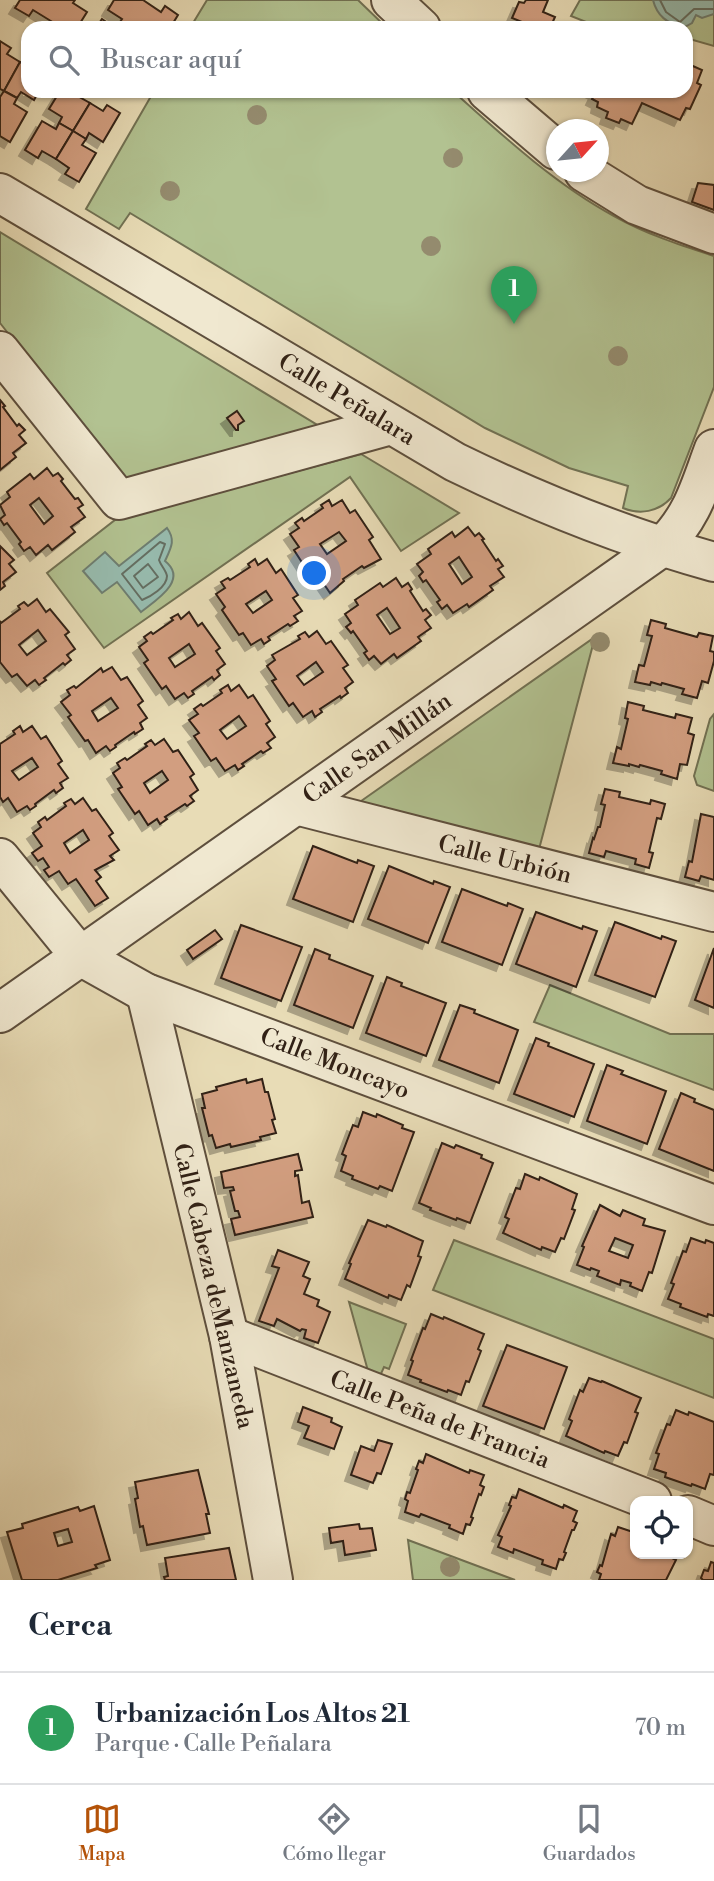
<!DOCTYPE html>
<html lang="es">
<head>
<meta charset="utf-8">
<style>
  :root { --surface:#fff; --page:#f6f6f7; --text:#1f2937; --muted:#747a83; --line:#e0e1e3; --accent:#b45309 }
  body { margin:0; font-family:"Libre Bodoni",serif; background:var(--page); color:var(--text) }
  .controls { position:absolute; right:21px; bottom:21px; display:grid; overflow:hidden; border-radius:14px; box-shadow:0 2px 5px #0004 }
  .controls button { width:63px; height:63px; display:grid; place-items:center; padding:0; border:0; border-bottom:2px solid var(--line); background:var(--surface); color:var(--text); font:35px sans-serif }
  .compass { position:absolute; left:546px; top:119px; width:63px; height:63px; border-radius:50%; background:var(--surface); box-shadow:0 2px 5px #0004; rotate:63deg }
  .you { position:absolute; left:315px; top:574px; width:24px; height:24px; margin:-18px; border:5px solid #fff; border-radius:50%; background:#1a73e8; box-shadow:0 0 0 10px #1a73e833 }
  .badge { display:grid; place-items:center; width:46px; height:46px; border-radius:50%; background:var(--accent); color:#fff; font-size:23px; font-weight:700 }
  .pin { position:absolute; translate:-50% -58px; filter:drop-shadow(0 2px 4px #0008) }
  .pin::after { content:''; position:absolute; top:37px; width:24px; height:21px; background:inherit; clip-path:polygon(0 0,100% 0,50% 100%) }
  .list { margin:0; padding:0; list-style:none }
  h2 { display:flex; justify-content:space-between; align-items:center; height:91px; margin:0; padding:0 28px; font-size:30px }
  h2 small { font-size:23px; font-weight:400; color:var(--muted) }
  .list li { display:grid; grid-template-columns:46px 1fr auto; gap:21px; align-items:center; box-sizing:border-box; height:112px; padding:0 28px; border-top:2px solid var(--line) }
  .list b { display:block; font-size:26px; white-space:nowrap }
  .list p { margin:0; font-size:23px; white-space:nowrap; color:var(--muted) }
  .list em { font-size:23px; font-style:normal; color:var(--muted) }
  .icon { flex:none; width:38px; height:38px; fill:none; stroke:currentColor; stroke-width:2; stroke-linecap:round; stroke-linejoin:round }
  .map { position:relative; flex:none; width:714px; height:1580px; overflow:hidden }
  .search { position:absolute; background:var(--surface); box-shadow:0 2px 5px #0004; left:21px; right:21px; top:21px; height:77px; display:flex; align-items:center; gap:18px; box-sizing:border-box; padding:0 24px; border-radius:21px; color:var(--muted); font-size:26px }
  .sheet { height:203px; background:var(--surface) }
  nav { display:flex; justify-content:space-around; align-items:center; box-sizing:border-box; height:98px; border-top:2px solid var(--line); background:var(--surface); font-size:19px; color:var(--muted) }
  nav a { display:grid; justify-items:center; gap:4px }
  nav .on { color:var(--accent) }
  .map>svg:first-child { display:block }
</style>
</head>
<body>
<div class="map">
<svg width="714" height="1580" viewBox="0 0 714 1580">
  <defs>
    <filter id="shadow"><feDropShadow dx="-6" dy="6" stdDeviation="0" flood-color="#0004"/></filter>
  </defs>
  <rect width="100%" height="100%" fill="#e8dcb6"/>
  <filter id="stains"><feTurbulence type="fractalNoise" baseFrequency=".00286" numOctaves="4"/><feColorMatrix values="0 0 0 0 .2 0 0 0 0 .09 0 0 0 0 .02 0 0 0 .5 -.17"/></filter>
  <radialGradient id="worn" r=".72"><stop offset=".6" stop-color="#630" stop-opacity="0"/><stop offset="1" stop-color="#630" stop-opacity=".3"/></radialGradient>
  <g fill="#b2c291" stroke="#717153" stroke-width="2">
    <polygon points="207,0 358,0 387,28 190,28"/>
    <polygon points="580,0 714,0 714,46 686,38 686,28 601,28 571,16"/>
    <path d="M154,91H453C503,136 555,184 614,216C646,234 680,245 714,256V387L671,498C658,512 640,515 623,508L628,486L569,468L485,428L130,213L119,229L86,209Z"/>
    <polygon points="0,232 319,426 124,480 0,323"/>
    <polygon points="361,454 459,513 401,551 350,477 104,648 47,573 115,520"/>
    <polygon points="595,637 538,853 354,806"/>
    <polygon points="714,714 714,791 697,785 694,776 710,719"/>
    <polygon points="550,985 670,1034 714,1034 714,1090 534,1022"/>
    <polygon points="454,1240 714,1339 714,1398 433,1290"/>
    <polygon points="349,1302 406,1324 389,1369 384,1367 380,1376 368,1371"/>
    <polygon points="408,1540 515,1580 413,1580"/>
  </g>
  <g fill="#97bcaf" stroke="#6e7e71" stroke-width="2">
    <path d="M653,0H714V14L702,18L696,15L692,23L683,28C667,23 657,16 653,0Z"/>
    <path d="M167,528C176,540 171,548 165,561C189,580 156,600 141,612L117,582L102,593L83,571L105,552L119,566Z"/>
  </g>
  <g fill="none" stroke-linecap="round" stroke-linejoin="round">
    <g stroke="#646e62" stroke-width="2">
      <polyline points="660,0 666,12 680,22 694,9 714,9"/>
      <path d="M160,542L165,544L159,560C161,566 166,570 167,576C167,587 150,597 142,600L122,574Z"/>
      <polygon points="148,564 158,577 143,588 134,576"/>
    </g>
  </g>
  <g fill="#d29e80" stroke="#302015" stroke-width="2" fill-rule="evenodd" filter="url(#shadow)">
    <polygon points="20,0 75,0 73,3 87,12 77,28 58,28 59,26 33,10 29,16 15,8"/>
    <polygon points="114,0 143,0 161,12 165,6 178,15 170,28 116,28 122,19 108,10"/>
    <polygon points="526,0 548,0 543,12 555,17 550,28 525,28 527,24 512,18 519,2 524,3"/>
    <polygon points="102,19 115,28 96,28"/>
    <polygon points="0,41 11,48 7,54 20,62 4,91 0,89"/>
    <polygon points="20,62 28,66 28,91 39,91 34,100 21,92 17,98 4,91"/>
    <polygon points="686,63 702,70 697,83 701,85 690,109 686,108 680,120 642,103 632,124 621,119 619,123 606,118 608,112 597,107 598,102 592,99 595,93 591,91 686,91"/>
    <polygon points="4,91 17,98 14,104 27,112 10,142 0,136 0,97"/>
    <polygon points="60,91 78,91 76,95 90,103 73,131 59,123 62,117 49,109"/>
    <polygon points="90,103 103,111 107,105 120,113 103,142 89,133 86,139 73,131"/>
    <polygon points="42,121 56,129 59,123 73,131 56,159 42,151 38,158 25,150"/>
    <polygon points="73,131 86,139 82,145 96,153 79,182 65,174 69,168 56,159"/>
    <polygon points="698,183 714,185 714,210 692,202"/>
    <polygon points="0,400 5,406 3,407 17,426 19,424 25,430 19,435 26,443 13,453 16,457 0,470"/>
    <polygon points="237,411 244,421 238,425 238,430 236,430 227,418"/>
    <path d="M47,468L53,476L58,473L63,479L61,481L75,499L78,498L83,505L78,508L85,517L71,527L75,532L52,550L48,545L36,555L30,547L24,551L19,544L21,542L7,523L4,525L0,519L5,515L0,505L10,497L7,492L30,474L34,479ZM39,498L53,516L44,524L30,505Z"/>
    <path d="M329,500L332,506L342,500L350,513L355,510L373,537L369,540L381,559L364,568L362,566L343,579L344,581L330,593L317,574L312,578L294,550L299,547L290,534L299,528L295,523L302,518L304,521L323,508L321,505ZM339,532L346,541L327,554L320,544Z"/>
    <path d="M468,527L475,536L479,533L484,539L482,540L496,561L498,559L503,566L498,569L504,577L490,586L493,590L469,607L467,604L453,613L447,605L442,609L437,602L440,600L426,580L423,582L419,576L423,572L417,564L431,554L428,549L452,532L455,537ZM459,557L472,577L462,584L449,564Z"/>
    <polygon points="0,546 14,560 9,564 16,572 3,582 5,586 0,590"/>
    <path d="M255,559L258,565L267,559L276,573L281,569L298,595L293,598L302,611L294,616L298,621L290,626L288,624L268,637L270,640L264,644L261,639L251,645L243,633L239,635L222,610L225,607L216,594L225,588L221,582L228,578L230,580L250,567L248,564ZM266,591L272,600L253,613L246,604Z"/>
    <path d="M396,578L402,587L408,583L412,589L410,591L423,611L426,609L431,615L425,620L431,628L418,637L421,641L397,658L394,654L381,664L374,656L369,660L364,653L367,651L353,631L351,633L346,627L351,623L345,614L358,605L355,600L380,583L383,587ZM387,608L400,628L390,634L377,615Z"/>
    <path d="M37,599L46,612L50,609L69,632L65,635L75,649L67,655L71,660L65,665L63,663L44,678L46,680L39,685L35,680L27,686L17,674L12,677L0,662V621L1,623L20,609L18,606L24,602L28,606ZM38,630L46,641L27,655L19,645Z"/>
    <path d="M189,612L198,626L202,623L220,648L216,651L225,664L217,670L220,675L214,680L212,677L192,691L194,694L188,698L184,693L175,699L166,686L162,689L144,663L148,660L139,647L147,641L144,637L151,632L153,634L173,620L171,618L178,614L181,619ZM189,644L195,654L175,667L169,658Z"/>
    <polygon points="651,620 666,624 665,628 697,637 699,633 713,636 710,651 714,652 714,661 708,683 702,681 697,698 682,694 684,689 662,683 661,685 651,682 650,685 635,682 639,665 644,666 652,636 647,635"/>
    <path d="M317,631L326,644L331,641L348,665L343,668L353,682L345,688L348,693L341,698L340,696L320,709L322,712L315,717L312,711L303,717L293,703L289,706L272,681L276,679L267,666L275,660L272,655L300,639L298,636L305,632L309,637ZM316,662L323,672L304,685L297,676Z"/>
    <path d="M112,667L121,680L127,677L143,701L138,705L147,718L140,723L143,729L135,734L134,732L115,745L116,747L110,751L106,746L96,753L88,740L85,741L68,717L71,715L61,702L70,695L67,690L74,686L76,688L101,668L103,672ZM111,698L118,708L98,721L92,711Z"/>
    <path d="M228,685L231,691L239,685L248,698L253,695L270,721L266,724L275,737L267,743L271,748L263,753L261,751L242,764L244,766L238,770L235,765L225,771L216,758L211,761L194,736L199,733L189,720L198,714L194,709L201,704L203,706L222,693L220,690ZM239,716L246,726L227,739L220,730Z"/>
    <polygon points="628,702 644,706 643,710 675,718 676,714 692,718 688,733 694,735 687,765 680,764 677,779 661,774 662,771 640,765 639,767 629,764 629,766 613,763 617,747 621,749 628,719 625,718"/>
    <path d="M20,726L23,732L32,726L41,739L46,736L62,761L58,764L68,778L60,783L63,788L56,793L54,790L35,804L36,806L30,810L27,806L17,812L8,798L3,802L0,797V744L15,734L13,731ZM32,758L38,767L19,780L12,771Z"/>
    <path d="M164,739L173,752L178,750L194,774L190,777L198,790L190,796L194,801L187,806L185,804L165,817L167,819L160,824L157,819L148,825L139,811L135,814L118,789L122,787L113,773L120,768L117,763L125,758L127,760L147,746L145,744L151,740L155,745ZM162,771L168,780L150,793L144,783Z"/>
    <polygon points="605,789 620,792 619,797 650,804 651,800 665,804 661,819 657,818 649,852 653,853 649,868 635,864 636,859 606,851 604,857 589,853 593,838 594,839 598,827 600,827 605,805 601,804"/>
    <path d="M83,798L92,811L96,809L113,833L109,836L119,850L110,856L114,860L95,870L101,877L96,881L108,898L95,906L76,879L68,884L59,871L49,877L44,870L49,867L43,858L38,861L32,853L42,846L33,833L41,827L38,822L45,817L47,820L66,806L64,803L71,799L75,804ZM83,830L89,840L70,853L64,843Z"/>
    <polygon points="701,814 714,817 714,880 701,876 699,881 685,877 689,861 692,862"/>
    <polygon points="313,846 357,863 358,860 374,866 353,922 293,899"/>
    <polygon points="389,866 433,884 434,881 450,887 428,943 368,919"/>
    <polygon points="462,889 507,906 508,903 523,909 502,965 442,942"/>
    <polygon points="536,912 582,929 583,926 597,931 576,987 516,964"/>
    <polygon points="615,922 661,939 662,936 676,941 655,997 595,975"/>
    <polygon points="241,925 302,947 281,1001 221,978"/>
    <polygon points="215,930 222,939 193,959 187,950"/>
    <polygon points="714,948 714,1008 695,1000"/>
    <polygon points="315,949 330,955 329,959 373,976 353,1028 294,1005"/>
    <polygon points="387,977 402,983 401,986 446,1003 426,1056 366,1033"/>
    <polygon points="460,1005 475,1010 474,1013 518,1030 499,1083 439,1060"/>
    <polygon points="536,1038 549,1043 548,1046 594,1064 574,1117 514,1094"/>
    <polygon points="607,1065 623,1071 621,1074 666,1091 647,1144 587,1121"/>
    <polygon points="246,1079 247,1083 262,1079 265,1092 268,1092 275,1119 272,1120 276,1133 260,1137 261,1140 231,1147 230,1144 216,1148 212,1135 209,1136 202,1108 205,1108 202,1094 217,1090 216,1087"/>
    <polygon points="681,1093 695,1099 694,1102 714,1110 714,1171 659,1149"/>
    <polygon points="363,1112 376,1117 377,1114 403,1125 402,1128 414,1132 392,1191 380,1186 378,1189 352,1179 353,1176 341,1171 346,1156 342,1154 353,1125 358,1127"/>
    <polygon points="442,1143 454,1148 456,1145 482,1155 481,1158 493,1163 470,1223 457,1218 456,1220 430,1210 431,1208 419,1203"/>
    <polygon points="298,1154 302,1170 295,1171 295,1176 298,1175 302,1203 309,1201 313,1217 235,1235 231,1219 240,1217 238,1211 235,1211 230,1191 234,1190 233,1187 224,1188 221,1172"/>
    <polygon points="525,1174 539,1180 540,1177 577,1194 572,1209 575,1210 564,1239 561,1238 555,1252 542,1247 541,1250 503,1233 509,1219 505,1217 516,1188 520,1189"/>
    <path d="M600,1205L620,1216L623,1210L645,1219L643,1225L665,1231L652,1273L649,1272L642,1291L630,1286L631,1283L621,1280L620,1285L597,1276L599,1271L591,1268L590,1270L577,1265L584,1247L582,1246ZM615,1238L633,1245L628,1258L609,1251Z"/>
    <polygon points="368,1220 386,1227 387,1225 423,1241 418,1256 421,1257 410,1287 407,1285 401,1300 389,1295 388,1298 345,1279 351,1264 349,1263"/>
    <polygon points="691,1238 705,1243 706,1240 714,1243 714,1316 708,1314 707,1317 680,1307 681,1304 668,1299 674,1284 671,1283 683,1251 686,1252"/>
    <polygon points="278,1250 309,1262 303,1276 310,1279 304,1294 319,1300 317,1306 330,1312 318,1343 304,1338 306,1330 302,1329 300,1331 277,1319 274,1326 259,1321 279,1268 272,1266"/>
    <polygon points="431,1314 443,1319 444,1317 484,1334 478,1349 481,1351 469,1382 466,1381 461,1395 448,1390 447,1392 420,1382 421,1380 408,1375 413,1361 411,1360 423,1328 425,1329"/>
    <polygon points="507,1345 567,1367 544,1429 483,1406"/>
    <polygon points="589,1378 601,1382 602,1381 641,1398 635,1412 638,1413 627,1443 624,1442 618,1456 605,1451 604,1453 566,1436 572,1421 569,1419 580,1390 583,1392"/>
    <polygon points="303,1407 332,1418 331,1422 342,1427 334,1449 304,1438 309,1426 298,1422"/>
    <polygon points="676,1410 688,1415 689,1412 714,1422 714,1475 710,1474 705,1489 692,1484 691,1486 665,1477 666,1473 654,1469 659,1454 656,1453 667,1424 670,1425"/>
    <polygon points="378,1440 392,1444 381,1474 377,1473 373,1483 351,1475 361,1446 374,1451"/>
    <polygon points="426,1454 469,1473 470,1470 484,1475 480,1485 484,1487 481,1495 479,1494 471,1517 473,1518 470,1525 466,1524 463,1534 449,1528 450,1525 421,1514 419,1517 405,1512 408,1501 405,1499 407,1492 410,1493 418,1470 416,1469 419,1461 423,1463"/>
    <polygon points="198,1470 209,1514 206,1514 210,1533 147,1545 143,1526 140,1527 135,1499 138,1498 135,1482"/>
    <polygon points="519,1489 563,1508 564,1505 577,1511 573,1521 577,1523 574,1530 572,1530 564,1552 566,1553 563,1560 559,1559 556,1569 542,1564 543,1560 514,1549 513,1553 498,1547 502,1537 498,1535 511,1506 509,1505 512,1497 516,1498"/>
    <path d="M94,1506L110,1560L95,1565L97,1568L58,1580H22L7,1532L23,1528L22,1524L78,1507L80,1511ZM68,1529L72,1542L58,1546L54,1533Z"/>
    <polygon points="359,1524 360,1529 372,1528 376,1550 345,1555 343,1541 331,1543 329,1528"/>
    <polygon points="618,1527 633,1532 635,1554 674,1554 672,1558 676,1560 666,1580 599,1580 601,1574 597,1572 600,1565 602,1566 611,1534 615,1536"/>
    <polygon points="229,1548 236,1580 165,1580 164,1577 168,1576 165,1558"/>
    <polygon points="711,1562 714,1563 714,1580 703,1580 701,1578 704,1570 708,1571"/>
  </g>
  <g fill="none" stroke-linecap="round" stroke-linejoin="round">
    <defs>
      <g id="minor">
        <polyline points="391,0 421,28"/>
        <polyline points="487,91 556,150"/>
        <polyline points="584,172 637,205 714,234"/>
        <path d="M0,193L455,462C539,503 624,537 714,562"/>
        <polyline points="0,351 119,500 391,425"/>
        <polyline points="296,805 714,912"/>
        <polyline points="0,858 80,956 146,993 714,1205"/>
        <polyline points="146,993 229,1336 273,1580"/>
        <path d="M0,1013L662,547C693,516 699,489 714,449"/>
        <polyline points="229,1336 652,1501"/>
        <polyline points="688,1515 714,1526"/>
      </g>
    </defs>
    <use href="#minor" stroke="#5e4f3d" stroke-width="42"/>
    <use href="#minor" stroke="#f0e8d0" stroke-width="38"/>
  </g>
  <g fill="#948b6e">
    <circle cx="257" cy="115" r="10"/>
    <circle cx="453" cy="158" r="10"/>
    <circle cx="170" cy="191" r="10"/>
    <circle cx="431" cy="246" r="10"/>
    <circle cx="618" cy="356" r="10"/>
    <circle cx="600" cy="642" r="10"/>
    <circle cx="450" cy="1567" r="10"/>
  </g>
  <g text-anchor="middle" stroke-width="5" stroke-linejoin="round" paint-order="stroke">
    <g font-size="24" fill="#302015" stroke="#f0e8d0">
      <text transform="translate(347 399) rotate(31)" y="8">Calle Peñalara</text>
      <text transform="translate(377 748) rotate(-35)" y="8">Calle San Millán</text>
      <text transform="translate(505 859) rotate(14)" y="8">Calle Urbión</text>
      <text transform="translate(335 1063) rotate(21)" y="8">Calle Moncayo</text>
      <text transform="translate(214 1286) rotate(77)" y="8">Calle Cabeza deManzaneda</text>
      <text transform="translate(440 1419) rotate(21)" y="8">Calle Peña de Francia</text>
    </g>
  </g>
  <rect width="100%" height="100%" filter="url(#stains)"/>
  <rect width="100%" height="100%" fill="url(#worn)"/>
</svg>
<div class="controls">
<button><svg class="icon" aria-label="locate" viewBox="0 0 24 24"><circle cx="12" cy="12" r="6"/><path d="M12 2v4M12 18v4M2 12h4M18 12h4"/></svg></button>
</div>
<svg class="compass" viewBox="-18 -18 36 36"><path d="M0-13l5 13h-10z" fill="#e53935"/><path d="M0 13l5-13h-10z" fill="#747a83"/></svg>
<div class="you"></div>
<div class="pin badge" style="left:514px;top:324px;background:#2e9e5b">1</div>
<div class="search"><svg class="icon" aria-label="search" viewBox="0 0 24 24"><circle cx="10" cy="10" r="6"/><path d="M15 15l6 6"/></svg>Buscar aquí</div>
</div>
<section class="sheet">
<h2>Cerca<small></small></h2>
<ul class="list">
<li><span class="badge" style="background:#2e9e5b">1</span><div><b>Urbanización Los Altos 21</b><p>Parque · Calle Peñalara</p></div><em>70 m</em></li>
</ul>
</section>
<nav>
<a class="on"><svg class="icon" aria-label="map" viewBox="0 0 24 24"><path d="M3 6l6-2 6 2 6-2v14l-6 2-6-2-6 2zM9 4v14M15 6v14"/></svg>Mapa</a>
<a><svg class="icon" aria-label="directions" viewBox="0 0 24 24"><path d="M12 3l9 9-9 9-9-9zM9 14v-3h6M13 9l2 2-2 2"/></svg>Cómo llegar</a>
<a><svg class="icon" aria-label="saved" viewBox="0 0 24 24"><path d="M7 4h10v16l-5-4-5 4z"/></svg>Guardados</a>
</nav>
</body>
</html>
